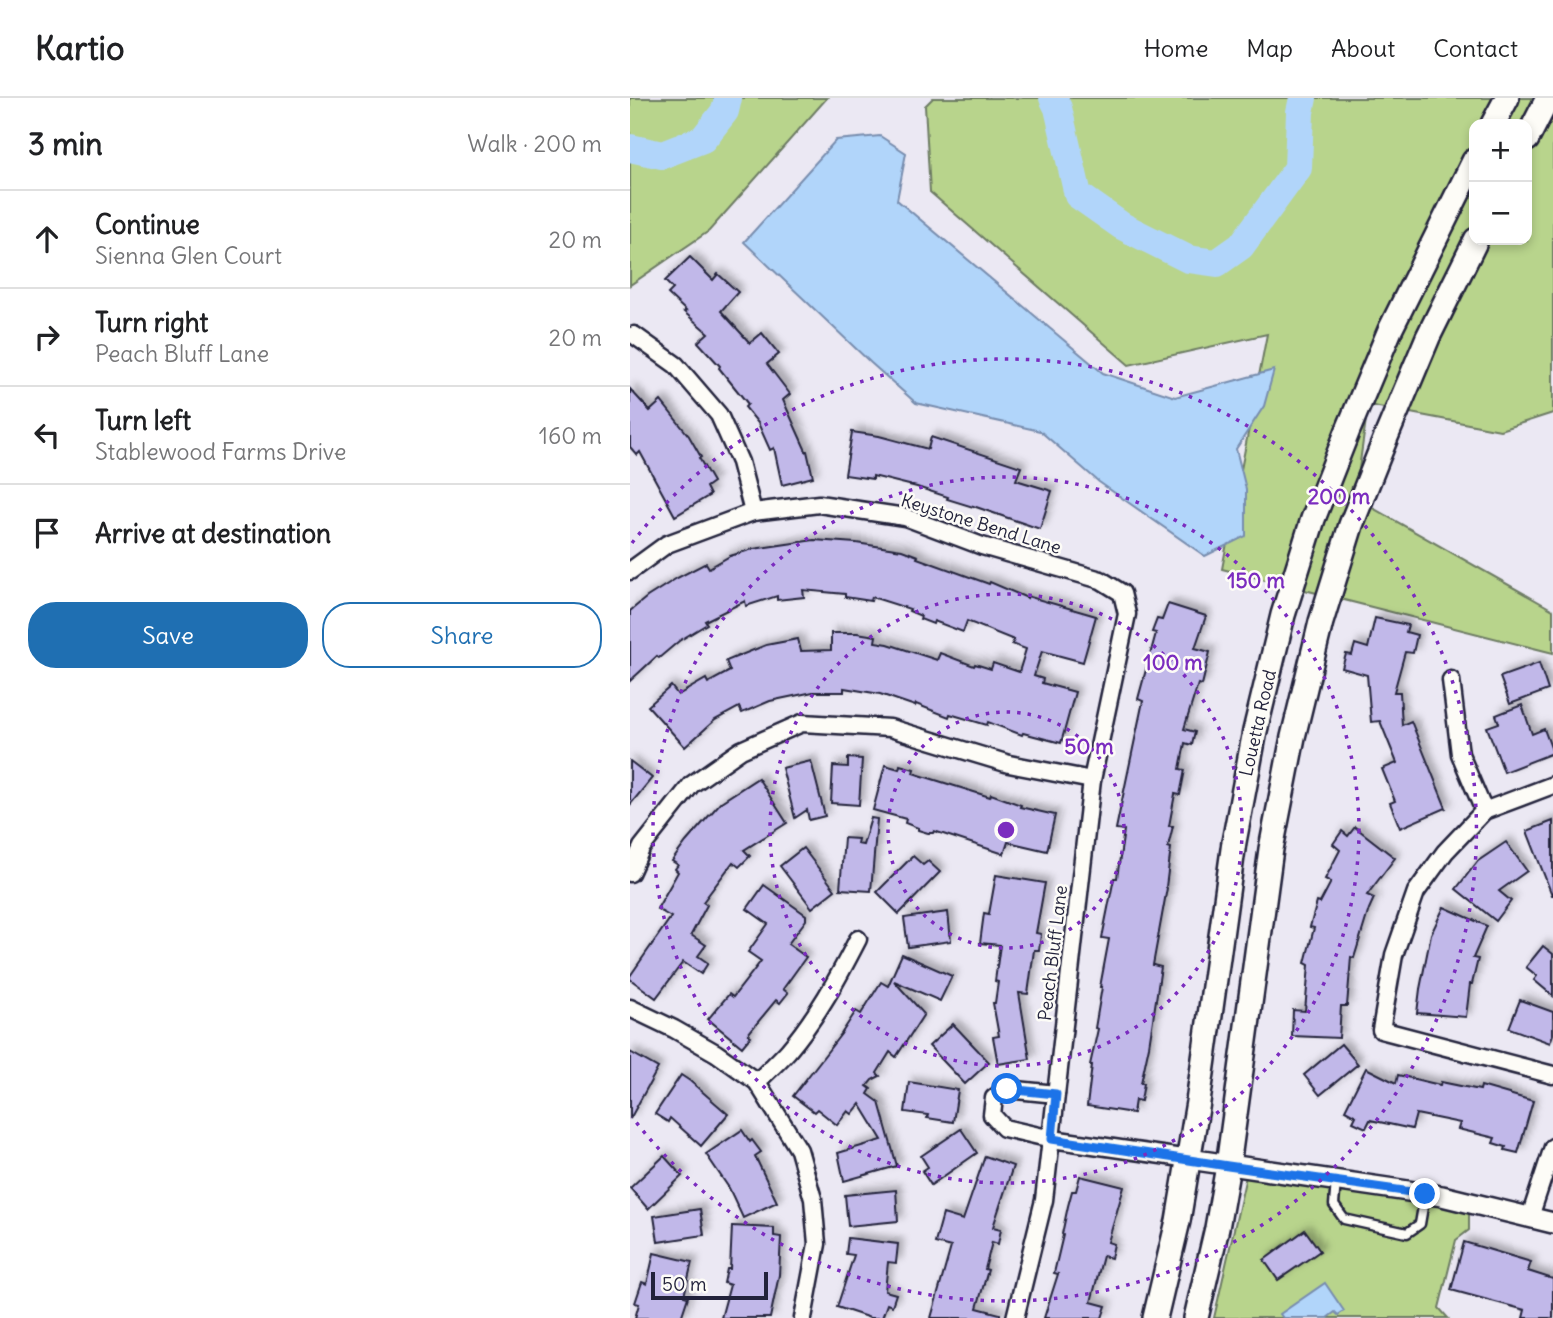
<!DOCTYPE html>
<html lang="en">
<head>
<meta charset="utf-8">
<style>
  :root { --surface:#fff; --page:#f2f2f2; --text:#202124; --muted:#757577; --line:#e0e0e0; --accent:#1f6fb2 }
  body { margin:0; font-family:Delius,sans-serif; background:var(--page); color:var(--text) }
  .controls { position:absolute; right:21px; top:21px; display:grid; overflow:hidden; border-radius:14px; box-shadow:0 4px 10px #0003 }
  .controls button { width:63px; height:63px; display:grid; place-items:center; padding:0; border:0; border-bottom:2px solid var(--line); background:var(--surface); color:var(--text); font:35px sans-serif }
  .scale { position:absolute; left:21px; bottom:18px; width:117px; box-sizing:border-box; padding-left:7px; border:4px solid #22223b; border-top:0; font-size:19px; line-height:24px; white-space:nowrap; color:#22223b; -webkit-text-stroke:5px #fdfcf7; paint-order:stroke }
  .stop { position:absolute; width:21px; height:21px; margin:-16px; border:5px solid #1a73e8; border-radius:50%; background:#fff }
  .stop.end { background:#1a73e8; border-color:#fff; box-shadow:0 2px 7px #0008 }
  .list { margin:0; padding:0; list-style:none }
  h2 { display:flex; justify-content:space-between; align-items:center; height:91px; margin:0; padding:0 28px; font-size:30px }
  h2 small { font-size:23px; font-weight:400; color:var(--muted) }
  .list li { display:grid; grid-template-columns:46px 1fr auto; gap:21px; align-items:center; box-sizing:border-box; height:98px; padding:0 28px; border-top:2px solid var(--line) }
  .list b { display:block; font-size:26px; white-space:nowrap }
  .list p { margin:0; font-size:23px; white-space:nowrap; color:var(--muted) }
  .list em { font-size:23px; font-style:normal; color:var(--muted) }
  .actions { display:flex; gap:14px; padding:21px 28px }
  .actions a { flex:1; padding:16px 0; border:2px solid var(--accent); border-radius:28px; text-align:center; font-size:24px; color:var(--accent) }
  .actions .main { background:var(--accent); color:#fff }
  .icon { flex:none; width:38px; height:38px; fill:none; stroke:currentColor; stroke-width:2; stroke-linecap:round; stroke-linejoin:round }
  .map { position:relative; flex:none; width:923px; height:1220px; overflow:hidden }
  header { display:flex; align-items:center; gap:42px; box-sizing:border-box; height:98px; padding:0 35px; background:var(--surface); border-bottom:2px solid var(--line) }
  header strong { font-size:33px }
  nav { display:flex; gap:38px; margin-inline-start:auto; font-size:24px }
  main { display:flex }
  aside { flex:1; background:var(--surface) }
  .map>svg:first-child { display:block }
</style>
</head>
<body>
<header>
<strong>Kartio</strong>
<nav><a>Home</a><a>Map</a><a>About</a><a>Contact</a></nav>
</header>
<main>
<aside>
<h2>3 min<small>Walk · 200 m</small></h2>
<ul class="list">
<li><svg class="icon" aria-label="ahead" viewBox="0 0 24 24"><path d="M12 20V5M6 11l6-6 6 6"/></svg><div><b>Continue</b><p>Sienna Glen Court</p></div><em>20 m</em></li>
<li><svg class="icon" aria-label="right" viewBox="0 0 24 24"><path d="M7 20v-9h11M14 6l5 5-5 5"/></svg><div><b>Turn right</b><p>Peach Bluff Lane</p></div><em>20 m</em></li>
<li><svg class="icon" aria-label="left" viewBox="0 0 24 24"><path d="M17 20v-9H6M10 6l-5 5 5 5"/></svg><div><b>Turn left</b><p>Stablewood Farms Drive</p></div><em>160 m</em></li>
<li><svg class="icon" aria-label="arrive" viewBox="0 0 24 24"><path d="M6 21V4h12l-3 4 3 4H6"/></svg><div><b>Arrive at destination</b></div></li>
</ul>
<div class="actions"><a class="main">Save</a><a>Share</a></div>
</aside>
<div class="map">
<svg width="923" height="1220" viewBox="0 0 923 1220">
  <defs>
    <filter id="shadow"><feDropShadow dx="5" dy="-5" stdDeviation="3.5" flood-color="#0004"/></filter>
  </defs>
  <rect width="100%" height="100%" fill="#ebe8f3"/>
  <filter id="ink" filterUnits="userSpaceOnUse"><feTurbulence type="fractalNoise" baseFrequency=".0143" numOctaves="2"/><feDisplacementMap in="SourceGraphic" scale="14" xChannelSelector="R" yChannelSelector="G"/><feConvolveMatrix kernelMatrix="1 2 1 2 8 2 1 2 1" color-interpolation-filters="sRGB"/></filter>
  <g filter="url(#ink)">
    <g fill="#b8d48c" stroke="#6d7b64" stroke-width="2" fill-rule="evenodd">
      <polygon points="0,0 197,0 79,133 0,187"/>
      <path d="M303,0H923V315L870,332L738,307L725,400L923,512V555L592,471L637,236L499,267L300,94L295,8ZM844,26H897V142H844Z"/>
      <polygon points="616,1078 773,1098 839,1112 839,1132 826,1142 809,1210 818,1220 584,1220"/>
    </g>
    <g fill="#b1d5fa" stroke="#788dae" stroke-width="2">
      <polygon points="250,38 276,55 267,102 473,275 545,299 644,272 634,308 606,351 616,391 616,438 575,458 469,384 410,333 286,305 241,265 114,144 206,42"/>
      <polygon points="695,1185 714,1213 708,1217 705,1214 697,1220 653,1220 650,1216"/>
    </g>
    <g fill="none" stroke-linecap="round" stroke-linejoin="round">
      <g stroke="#b1d5fa" stroke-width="28">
        <polyline points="423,0 428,10 448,97 492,128 558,161 587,165 611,148 668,70 670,14 673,0"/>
        <polyline points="0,50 32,57 73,41 95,13 98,0"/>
      </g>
    </g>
    <g fill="#c1b8e9" stroke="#22223b" stroke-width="2" filter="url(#shadow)">
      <polygon points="60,159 83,182 88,176 108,194 91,213 120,245 132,235 149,256 137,266 160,296 153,302 176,353 177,353 183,379 152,387 144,350 140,352 128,325 115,309 118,306 89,270 90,268 68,244 78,235 54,214 56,213 38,196 43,191 35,183"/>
      <polygon points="0,291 20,313 31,303 59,338 71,359 69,360 83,384 76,389 80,397 45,418 10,354 7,357 0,349"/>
      <polygon points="222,334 249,338 298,351 301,339 391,369 386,382 422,393 410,431 343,408 343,409 317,401 318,399 287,389 243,378 243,381 215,377"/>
      <polygon points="184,442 226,445 272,452 288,458 287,460 359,486 360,484 397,500 397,498 466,518 453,564 412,553 404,578 413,581 412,585 445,594 431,645 393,635 392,637 358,624 357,627 320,616 319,619 286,606 285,608 250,596 214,590 214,594 183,594 140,603 112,615 109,609 85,622 55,649 18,608 41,588 48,597 76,581 78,585 100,573 96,563 136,547 168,541 171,553 201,552 201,535 227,535 246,538 245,544 258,546 307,562 310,555 344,568 345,566 361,571 363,565 389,574 396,551 382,546 384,542 337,523 333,534 304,523 303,526 290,521 291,518 279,513 280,511 242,499 241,503 215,499 215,496 173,492 174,499 147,502 147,498 116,508 115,503 75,523 77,526 49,543 29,560 27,558 0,583 0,513 17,499 47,480 76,465 79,470 100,458 123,451"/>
      <polygon points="538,506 576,518 565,550 580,554 572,587 568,586 554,631 565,634 562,647 555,645 550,671 555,672 550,697 545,696 539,728 543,728 538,749 541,750 536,789 537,790 523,867 531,869 519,948 511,985 514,985 511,1003 505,1002 503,1015 457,1008 462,967 460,967 468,931 465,930 472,889 470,889 479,841 472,840 484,780 487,780 494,732 486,731 513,603 508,601 526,535 522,534 527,521 532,522"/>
      <polygon points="745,520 778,527 776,534 787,537 783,555 775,554 764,594 770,594 772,627 781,623 816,710 770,730 760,705 765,703 752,671 767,665 750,623 741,624 737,577 712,570 716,556 722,557 725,546 738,550"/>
      <polygon points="909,565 918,592 880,606 870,579"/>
      <polygon points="892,607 902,636 914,631 923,655 874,674 857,629 869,625 866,617"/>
      <polygon points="218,660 232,661 229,707 201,705 203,668 218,669"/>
      <polygon points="0,663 22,680 0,707"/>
      <polygon points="181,663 195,718 179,722 177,712 165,720 152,670"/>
      <polygon points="255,667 269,671 270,667 284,671 283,675 360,699 361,696 391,707 390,709 425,717 417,753 378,744 374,756 304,733 303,735 298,735 288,732 288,730 275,725 276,721 243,712"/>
      <polygon points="128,680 157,725 114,752 120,758 109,769 103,764 73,804 77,807 61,837 76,847 68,858 78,865 71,876 53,864 26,900 0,881 0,878 41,819 27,811 48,774 45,771 48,767 42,763 56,744 91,704"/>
      <polygon points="241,720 247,721 241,793 210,791 214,740 228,741 227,746 233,747"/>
      <polygon points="923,723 923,797 922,797 897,733"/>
      <polygon points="725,729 765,760 737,797 744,800 739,811 724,860 721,859 717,908 711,908 709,940 662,938 663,912 675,913 679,867 675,865 684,830 680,829 687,804 690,805 701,784 695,781 710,752 703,746 712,733 718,738"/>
      <polygon points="876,744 897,773 869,793 881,803 866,823 826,791 848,763"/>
      <polygon points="173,750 205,792 182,810 150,768"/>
      <polygon points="283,758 293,767 298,763 310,774 269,816 247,794"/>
      <polygon points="366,777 415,785 406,835 411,836 409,852 404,852 398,896 389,895 400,961 368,966 363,939 369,938 363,905 365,905 368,884 365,883 370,847 350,845 354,815 359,816"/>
      <polygon points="134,787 176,817 176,822 158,846 176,859 153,891 158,895 150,905 146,902 118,936 121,938 112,949 78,921 99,896 103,899 131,863 118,854 138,826 117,811"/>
      <polygon points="814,809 857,828 843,860 848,861 842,886 840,886 836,919 787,915 790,891 801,836"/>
      <polygon points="318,814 321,843 278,849 274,820"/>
      <polygon points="913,848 923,856 923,898 904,882 907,878 896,869"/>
      <polygon points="272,856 322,878 310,903 264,883 294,916 266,959 260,954 247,975 250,978 242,982 237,988 241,991 238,996 249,1004 267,1068 214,1083 208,1055 252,1042 230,1006 222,1016 218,1013 207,1027 187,1011 184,1014 163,998 211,936 226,913 231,916 251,884 258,888"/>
      <polygon points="890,902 923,914 923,936 920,945 879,930"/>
      <polygon points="323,926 359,964 335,986 299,948"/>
      <polygon points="711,946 728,966 690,997 674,977"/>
      <polygon points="0,954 28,970 0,1021"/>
      <polygon points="736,970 766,985 768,977 810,987 811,984 850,992 851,988 903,1003 888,1055 875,1052 876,1049 863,1045 865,1040 828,1031 830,1025 786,1016 782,1031 740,1022 736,1030 723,1024 726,1018 715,1012"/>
      <polygon points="51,977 60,983 98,1016 71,1048 40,1020 38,1024 25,1016"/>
      <polygon points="279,984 328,992 323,1024 297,1020 298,1017 275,1014"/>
      <polygon points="331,1031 347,1055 301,1087 292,1073 298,1069 291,1058"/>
      <polygon points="112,1032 120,1044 122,1042 131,1054 125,1058 147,1104 113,1120 99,1090 76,1056"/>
      <polygon points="34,1058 52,1078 18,1111 0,1090"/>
      <polygon points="355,1058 383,1068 363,1129 371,1131 368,1146 362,1144 355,1171 358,1172 347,1210 370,1216 370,1220 301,1220 321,1149 305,1145 313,1116 333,1122"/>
      <polygon points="450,1078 494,1089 478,1144 484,1146 481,1160 473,1158 461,1204 476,1208 472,1220 414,1220 428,1176 424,1175 433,1137 432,1136 438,1108 442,1093 446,1093"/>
      <polygon points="266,1092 268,1123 218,1128 215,1097"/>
      <polygon points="70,1111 74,1137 28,1144 24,1118"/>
      <polygon points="102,1128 144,1130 144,1138 151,1139 149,1177 140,1220 91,1220 100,1187 94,1185 97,1171 100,1171"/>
      <polygon points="675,1132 690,1153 648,1182 634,1162"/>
      <polygon points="218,1140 268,1146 266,1165 258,1164 255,1193 266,1196 262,1208 257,1206 252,1220 240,1220 207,1209 224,1157 216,1156"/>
      <polygon points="834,1144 901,1164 898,1173 923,1181 923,1220 893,1220 895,1212 821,1192"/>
      <polygon points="24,1155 62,1164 54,1198 58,1199 51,1220 5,1220 9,1206 5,1205 12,1184 17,1186"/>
    </g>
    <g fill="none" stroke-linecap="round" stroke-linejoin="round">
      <defs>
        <polyline id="service" points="706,1083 704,1107 714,1121 777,1135 790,1126 795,1097"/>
        <g id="minor">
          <polyline points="4,237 46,267 89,317 110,364 123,414"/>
          <polyline points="0,473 37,446 123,414 189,406 275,419 352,448 471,482 492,495 497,516 462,682 414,1102 385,1220"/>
          <polyline points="821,582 830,656 854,713"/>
          <polyline points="923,687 854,713 815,754 786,794 764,857 751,932 923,977"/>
          <polyline points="0,775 12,749 61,687 111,652 172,625 260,630 379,666 462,682"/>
          <polyline points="0,910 44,931 86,955 127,984 169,1052 183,1101 187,1146 173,1220"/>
          <path d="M127,984C137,974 148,964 158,953C187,919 208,880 228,841"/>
          <polyline points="426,996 377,991 364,1000 362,1017 374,1030 422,1041 559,1061"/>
          <polyline points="900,1119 923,1049"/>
        </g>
        <polyline id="tertiary" points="559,1061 812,1098 923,1125"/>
        <g id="secondary">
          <polyline points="863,26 877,0"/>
          <polyline points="897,41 918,0"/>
          <polyline points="525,1220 548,1123 568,1004 604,744 625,633 653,517 683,421 718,332 760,232 844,63"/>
          <polyline points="566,1220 587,1130 598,1068 641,751 663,639 691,524 721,427 756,339 798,239 846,142"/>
        </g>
      </defs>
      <use href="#service" stroke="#22223b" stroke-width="13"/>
      <use href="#minor" stroke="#22223b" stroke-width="21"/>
      <use href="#tertiary" stroke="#22223b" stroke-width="24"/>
      <use href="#secondary" stroke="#22223b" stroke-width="28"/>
      <use href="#service" stroke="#fdfcf7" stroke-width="8"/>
      <use href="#minor" stroke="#fdfcf7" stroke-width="16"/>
      <use href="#tertiary" stroke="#fdfcf7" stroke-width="19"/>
      <use href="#secondary" stroke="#fdfcf7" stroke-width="23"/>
    </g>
  </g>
  <g fill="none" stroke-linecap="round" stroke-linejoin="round" filter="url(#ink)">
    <polyline stroke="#1a73e8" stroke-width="9" points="377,991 426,996 422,1041 598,1068 795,1096"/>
  </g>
  <g fill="none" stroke="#7b2cbf" stroke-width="3.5" stroke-dasharray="3.5 7">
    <circle cx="376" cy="732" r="118"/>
    <circle cx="376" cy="732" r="236"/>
    <circle cx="376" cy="732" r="353"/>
    <path d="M2 445A471 471 0 1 1 2 1019"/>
  </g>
  <g text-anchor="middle" stroke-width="5" stroke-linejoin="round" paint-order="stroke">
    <g font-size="18" fill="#22223b" stroke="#fdfcf7">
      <text transform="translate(351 426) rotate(17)" y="6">Keystone Bend Lane</text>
      <text transform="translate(628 625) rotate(-77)" y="6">Louetta Road</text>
      <text transform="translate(423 855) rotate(-83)" y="6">Peach Bluff Lane</text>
    </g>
  </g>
  <circle cx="376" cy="732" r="10" fill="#7b2cbf" stroke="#fdfcf7" stroke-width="3.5"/>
  <g font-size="21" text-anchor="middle" font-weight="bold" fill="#7b2cbf" stroke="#fdfcf7" stroke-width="5" stroke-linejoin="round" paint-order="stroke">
    <text x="709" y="406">200 m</text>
    <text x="626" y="490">150 m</text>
    <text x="543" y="572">100 m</text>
    <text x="459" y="656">50 m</text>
  </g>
</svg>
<div class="controls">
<button>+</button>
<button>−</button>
</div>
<div class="scale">50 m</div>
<div class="stop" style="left:377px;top:991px"></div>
<div class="stop end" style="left:795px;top:1096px"></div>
</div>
</main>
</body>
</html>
